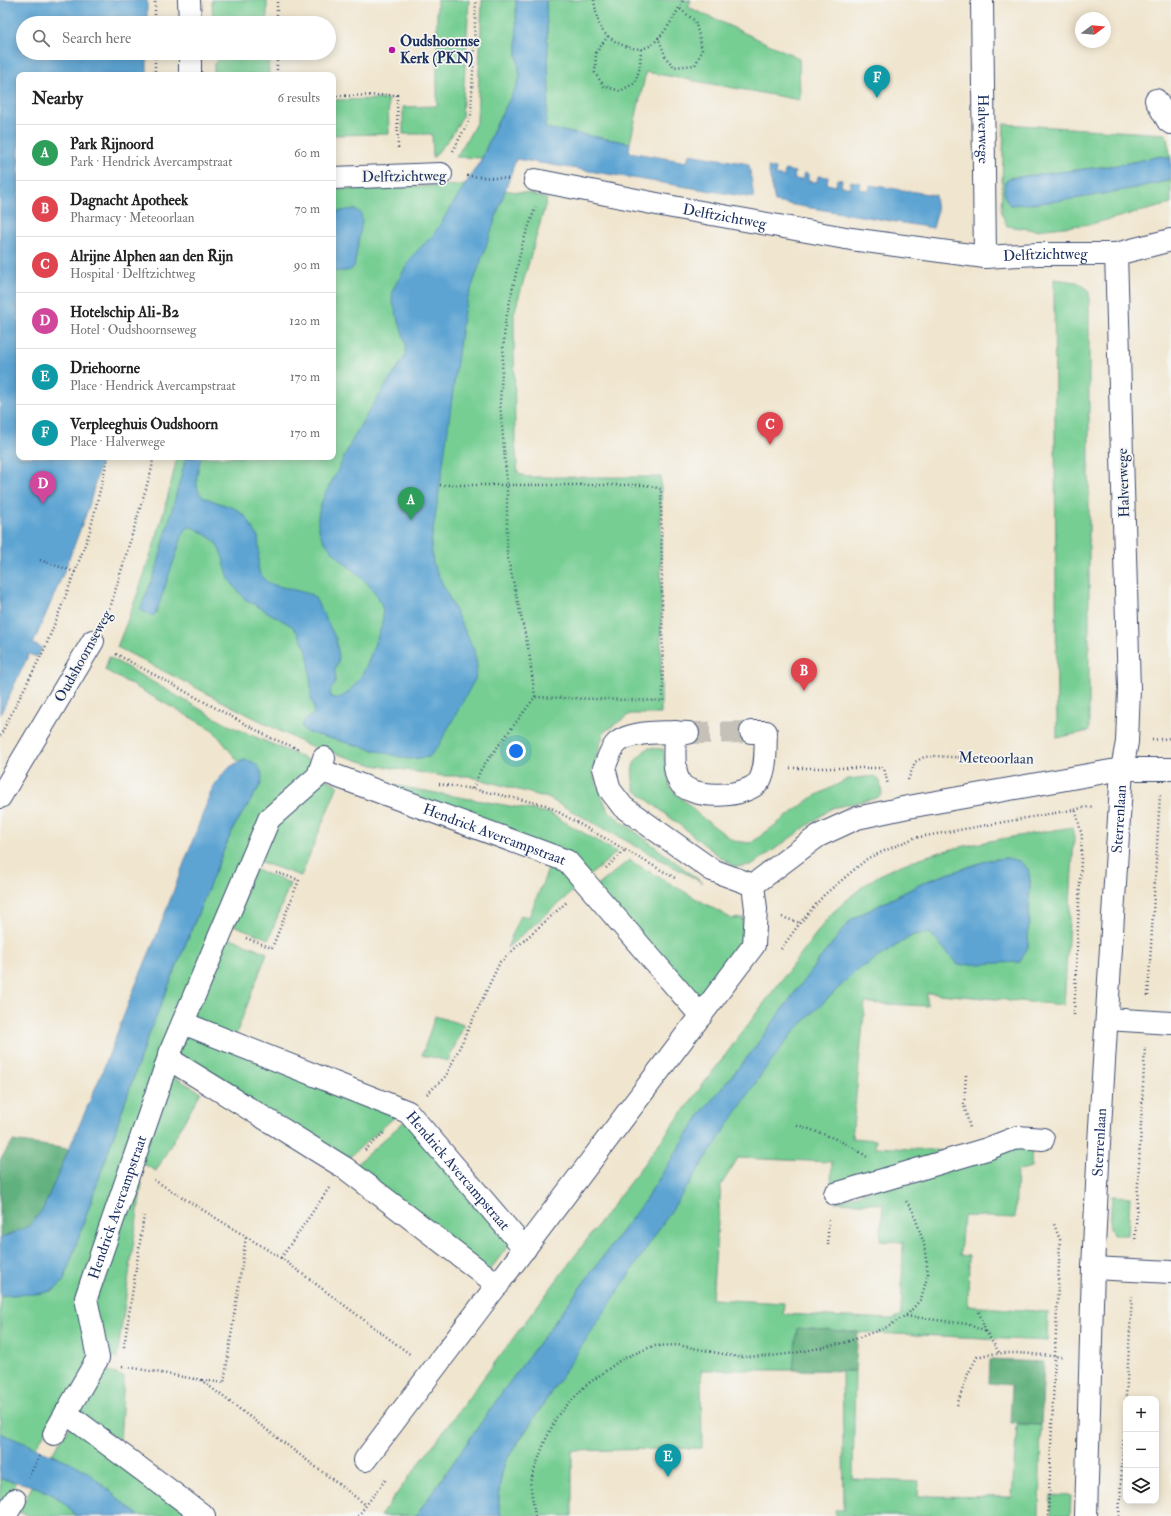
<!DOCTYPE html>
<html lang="en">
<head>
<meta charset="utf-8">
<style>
  :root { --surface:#fff; --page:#f6f6f6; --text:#222; --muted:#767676; --line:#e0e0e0; --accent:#d93025 }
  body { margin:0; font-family:"IM FELL Double Pica",serif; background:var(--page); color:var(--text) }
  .controls { position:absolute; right:12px; bottom:12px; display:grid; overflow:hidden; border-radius:8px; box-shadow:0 2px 10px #0003 }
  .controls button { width:36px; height:36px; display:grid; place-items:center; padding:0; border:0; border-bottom:1px solid var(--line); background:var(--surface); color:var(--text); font:20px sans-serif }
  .compass { position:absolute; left:1075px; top:12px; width:36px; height:36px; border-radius:50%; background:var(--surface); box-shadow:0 2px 10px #0003; rotate:74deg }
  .you { position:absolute; left:516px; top:751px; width:14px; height:14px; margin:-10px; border:3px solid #fff; border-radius:50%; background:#1a73e8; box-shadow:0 0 0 6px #1a73e833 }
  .badge { display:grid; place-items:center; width:26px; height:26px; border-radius:50%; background:var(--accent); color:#fff; font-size:13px; font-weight:700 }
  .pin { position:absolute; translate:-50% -33px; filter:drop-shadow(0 1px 2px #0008) }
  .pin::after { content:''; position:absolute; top:21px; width:14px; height:12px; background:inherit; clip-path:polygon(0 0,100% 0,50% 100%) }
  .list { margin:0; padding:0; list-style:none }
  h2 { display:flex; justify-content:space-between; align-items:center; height:52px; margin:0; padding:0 16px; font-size:17px }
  h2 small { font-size:13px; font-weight:400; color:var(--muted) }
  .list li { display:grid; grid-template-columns:26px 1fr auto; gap:12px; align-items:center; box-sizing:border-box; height:56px; padding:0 16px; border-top:1px solid var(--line) }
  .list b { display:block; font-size:15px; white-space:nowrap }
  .list p { margin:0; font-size:13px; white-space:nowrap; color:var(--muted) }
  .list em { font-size:13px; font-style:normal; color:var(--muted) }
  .icon { flex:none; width:22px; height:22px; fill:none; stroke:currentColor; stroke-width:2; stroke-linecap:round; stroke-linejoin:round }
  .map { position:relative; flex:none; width:1171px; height:1516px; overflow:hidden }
  .search { position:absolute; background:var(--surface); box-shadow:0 2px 10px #0003; left:16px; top:16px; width:320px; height:44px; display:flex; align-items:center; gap:10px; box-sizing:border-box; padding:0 14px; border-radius:22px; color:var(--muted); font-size:15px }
  .panel { position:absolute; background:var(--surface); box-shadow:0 2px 10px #0003; left:16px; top:72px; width:320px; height:388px; border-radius:8px }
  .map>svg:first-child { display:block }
</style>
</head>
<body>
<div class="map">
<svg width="1171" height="1516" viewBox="0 0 1171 1516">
  <rect width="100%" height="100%" fill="#f6f6f2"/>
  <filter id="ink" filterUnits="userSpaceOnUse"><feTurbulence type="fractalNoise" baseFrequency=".025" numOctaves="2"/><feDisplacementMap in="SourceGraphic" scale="8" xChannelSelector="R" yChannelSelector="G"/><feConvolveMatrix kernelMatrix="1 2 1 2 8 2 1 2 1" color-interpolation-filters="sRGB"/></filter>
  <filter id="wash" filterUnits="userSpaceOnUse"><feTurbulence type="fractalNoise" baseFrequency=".012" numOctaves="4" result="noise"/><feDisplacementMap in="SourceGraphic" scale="16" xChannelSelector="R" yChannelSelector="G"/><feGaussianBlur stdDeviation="0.9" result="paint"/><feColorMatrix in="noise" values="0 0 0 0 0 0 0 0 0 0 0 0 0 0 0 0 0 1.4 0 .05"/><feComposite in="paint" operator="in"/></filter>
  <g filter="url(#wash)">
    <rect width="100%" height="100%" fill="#f0e5ce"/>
    <g fill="#76ce93" stroke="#487e78">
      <polygon points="212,0 267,0 267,23 213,23"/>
      <polygon points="437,0 469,0 462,117 452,135 433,158 432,134 403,134 403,107 437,106"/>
      <polygon points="482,0 516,0 517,54 520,76 514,93 495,127 482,158 456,157 469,136 477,121"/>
      <polygon points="546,0 691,0 688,7 799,58 800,100 646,72 630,143 544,128 549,93"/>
      <polygon points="223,53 268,53 269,75 214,75 214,64"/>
      <polygon points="388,99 389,134 333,135 333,100"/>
      <polygon points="1004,124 1166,134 1171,159 1162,156 1118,165 1009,178 1033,204 1135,188 1167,181 1171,178 1171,204 1091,224 1036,230 1007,226 1001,212"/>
      <path d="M465,185L533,194V195L547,199L514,314L515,443L518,473L527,477H661V714H630L604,732L592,772L608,811L703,883L548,798L468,776H443L373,765L305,744L117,647C142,585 163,523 177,457H333V189Z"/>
      <polygon points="1054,279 1077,282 1089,290 1089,731 1057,738"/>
      <polygon points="109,657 226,724 315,763 263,821 88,1269 92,1359 35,1448 0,1433 0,1296 46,1292 53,1291 64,1280 145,1044 223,852 234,827 261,784 247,760 238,761 213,730 105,670"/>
      <path d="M648,748L663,749L670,787L700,816L734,841L751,843L813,797L848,779L875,776L880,781L882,794L877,798L832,808L761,859L751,865L735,867L719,856L635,790C630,768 631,762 648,748Z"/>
      <polygon points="321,777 338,785 301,876 258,861 274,823"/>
      <polygon points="386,784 549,813 617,852 587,878"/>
      <path d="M1072,827L1074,838L1064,1005L927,993V1006L865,1003L852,1138L876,1140L875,1147L950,1151L831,1187L832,1162L738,1158L721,1185L712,1299L784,1303L783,1314L892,1319L901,1315L903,1242L880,1241L883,1204L834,1202L1017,1145H1032L1031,1167L1017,1171L1015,1218L963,1216L960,1255L969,1256L968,1306L1048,1312L1047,1341L853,1332L795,1353L793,1370H701L702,1448L572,1451V1516H501C496,1497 500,1480 505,1462L763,1071L795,1030L855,972L913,935L930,933L959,965L1028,947L1030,881L1028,869L1006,858L989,860L927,881L852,919L818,961L750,1054L702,1112L646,1199L506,1387L416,1516H380L830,915C847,900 864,883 885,872C942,845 1011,838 1072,827Z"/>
      <polygon points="629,860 732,919 743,918 743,936 699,1002 595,888"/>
      <polygon points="551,862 581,884 507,948 520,915 529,917"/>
      <polygon points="254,869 290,883 269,939 233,925"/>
      <polygon points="226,936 267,953 235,1037 190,1020"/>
      <polygon points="435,1016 464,1025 448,1061 422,1055"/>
      <polygon points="184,1033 398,1114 344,1162 174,1057"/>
      <polygon points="170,1075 201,1092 156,1171 138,1161"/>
      <polygon points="406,1120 512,1241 489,1271 352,1168"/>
      <polygon points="134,1178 142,1183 117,1359 103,1356 92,1299"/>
      <polygon points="1112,1196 1130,1197 1128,1235 1113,1235 1110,1227"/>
      <polygon points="100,1368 124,1377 120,1442 76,1409"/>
      <polygon points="842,1371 855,1371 853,1479 919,1482 918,1496 1012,1497 1017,1424 1041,1425 1039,1516 836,1516 835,1510 844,1510"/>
      <polygon points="70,1426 193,1516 139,1516 86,1471 52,1454"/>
      <polygon points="0,1479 16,1481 10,1497 0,1506"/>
      <path d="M33,1485C50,1492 65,1501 76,1516H31L18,1512Z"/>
      <polygon points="1052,1495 1071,1496 1070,1516 1051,1516"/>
    </g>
    <g fill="#60b17d" stroke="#3e706e">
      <polygon points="13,1141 69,1149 43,1209 29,1226 0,1239 0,1160"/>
      <polygon points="797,1328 858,1332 855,1371 793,1370"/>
      <polygon points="990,1360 1044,1362 1041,1425 1010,1423 1012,1385 989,1383"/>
    </g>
    <g fill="#5da4d3" stroke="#3c6a98">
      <polygon points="0,0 147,0 147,23 23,23 23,53 147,53 147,75 19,75 19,457 102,457 89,506 64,572 33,644 42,648 37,657 29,654 0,715"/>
      <path d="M516,0H546L549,93L545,128L630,143L629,152L687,162L689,154L749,164L754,198L516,159L464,310L441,479L431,543L433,564L474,650L477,666L475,679L439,745L429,757L408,759L306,732L302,727L303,722L312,715L314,712V706L311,701V689L309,663L306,648L299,635L292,626L245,599L237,590L229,579L222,555L215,541L195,528L189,527L184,531L156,613L153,616L140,610L157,567L186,457H201C198,470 192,487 203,497L236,509L246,517L258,537L259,548L258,568L261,576L267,582L274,585L310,594L315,598L336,639L339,658L335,670V684L331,689L330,695L331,697C342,702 351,689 357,682C366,671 370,656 375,643C378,635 383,626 383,617C386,577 313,558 318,517C320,500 330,485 338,470C346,453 354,435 364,419C378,397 392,377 406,355V344L392,300L393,289L413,255L434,234L482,158L495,127L518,83L520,76L517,54Z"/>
      <path d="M1162,156L1171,159V178L1167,181C1118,192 1061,203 1010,205C1003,198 1004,191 1005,182L1010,178L1118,165Z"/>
      <polygon points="768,167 776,169 775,175 784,177 785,170 795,172 794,179 802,180 804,173 808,174 808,181 817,182 818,176 828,177 827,184 836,186 837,179 842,180 841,186 850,188 851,181 861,183 860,189 869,191 870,185 935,195 937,213 933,228 775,202"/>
      <path d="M354,209L361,213L362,221L354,267C349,273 340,271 333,271V214L335,212Z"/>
      <path d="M247,760C259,763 264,772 261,784L234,827L223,852L145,1044L64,1280C51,1300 21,1292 0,1296V1239L29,1226L43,1209L101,1075L134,989L156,937L213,787C222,774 231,762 247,760Z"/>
      <path d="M1006,858L1020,861L1028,869L1030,881L1028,947L1020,962L958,965L930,933L913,935L855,972L795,1030L763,1072L505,1462C500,1480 496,1497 501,1516H416L506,1387L646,1199L702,1112L750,1054L818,961L852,919L927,881L989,860Z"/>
      <path d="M0,1433L70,1462L86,1471L139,1516H76C57,1490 30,1484 0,1479Z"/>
    </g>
  </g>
  <g filter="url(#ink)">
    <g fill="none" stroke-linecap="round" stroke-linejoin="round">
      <polyline stroke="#c5c1b8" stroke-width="22" stroke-dasharray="22 11" stroke-linecap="butt" points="688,733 751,732"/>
      <defs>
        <g id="minor">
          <polyline points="189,0 190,23"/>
          <path id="s1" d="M982,0L985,257"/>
          <polyline points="190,75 190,53"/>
          <polyline points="1156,100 1168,121 1171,123"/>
          <polyline points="333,178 441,174"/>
          <path id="s2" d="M535,180L667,206L851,239L985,257L1038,254H1116"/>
          <path d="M675,732C675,747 672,768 679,781C689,801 749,798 760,780C767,766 765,748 766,732H751"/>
          <path d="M688,733C670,732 628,730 615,745C610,751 607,761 604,768L610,790L623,807L712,870L753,885L818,836L857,818L908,807L1122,769H1171"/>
          <path id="s3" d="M320,770L567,861L701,1016"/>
          <polyline points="0,797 93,641"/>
          <polyline points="1107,1019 1171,1023"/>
          <path id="s4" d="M183,1023L408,1112L525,1249"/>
          <polyline points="169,1059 345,1168 498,1285"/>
          <polyline points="835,1194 987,1149 1018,1137 1043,1139"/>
          <polyline points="1093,1268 1171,1272"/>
          <polyline points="54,1434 66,1413"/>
          <polyline points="365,1460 754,945 756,909 753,885"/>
          <polyline points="5,1516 15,1500"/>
          <path id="s5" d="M204,1516L66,1413L98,1358L86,1298L172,1048L269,819L318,776L324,758"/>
          <path id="s6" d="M1086,1516L1093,1268L1099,1143L1122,769L1127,742L1129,689L1116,254L1171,240"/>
        </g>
      </defs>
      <use href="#minor" stroke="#3b4a6f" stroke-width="24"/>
      <g stroke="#3b4a6f" stroke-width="2.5" stroke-dasharray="1 3" stroke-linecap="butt">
        <path d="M594,0C595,7 598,25 602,30C611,42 636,55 651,45C663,37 677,13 683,0"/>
        <polyline points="155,23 155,0"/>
        <polyline points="277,23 277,0"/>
        <polyline points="608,36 596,53 595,73 604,86 620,91 635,83 640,67 641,48"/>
        <polyline points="658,37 666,58 674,67 695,65 702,51 700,39 695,21 679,8"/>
        <polyline points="277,53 277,75"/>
        <polyline points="155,75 155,53"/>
        <polyline points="333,96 397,95 398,150"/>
        <polyline points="453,151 471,116 476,0"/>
        <polyline points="467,176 510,179"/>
        <polyline points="440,485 646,485 661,489 663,701 535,697"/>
        <polyline points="40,560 75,572"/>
        <polyline points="104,619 111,605 152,468 153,457"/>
        <polyline points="116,654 271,738 299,749"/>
        <polyline points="0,736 45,648 75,572 90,531 108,457"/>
        <polyline points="1152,740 1171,738"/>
        <polyline points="790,768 884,768 888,785"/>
        <polyline points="908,780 915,762 924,757 933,756 1011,760"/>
        <polyline points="439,784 473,789 546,805 675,878"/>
        <polyline points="473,789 481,769 535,697 529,652 507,554 507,485 500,402 505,324 522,245 536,206"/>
        <polyline points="606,868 625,850"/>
        <polyline points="782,917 800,923"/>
        <polyline points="246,938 272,948 299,880 275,872"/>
        <polyline points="781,949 800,923 824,895 868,858 914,838 1094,806"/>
        <polyline points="1148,996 1160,795"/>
        <polyline points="1074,1015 1082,836 1075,808"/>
        <polyline points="966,1075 964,1105 970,1128"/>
        <polyline points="427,1094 446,1076 500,962 568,901"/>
        <path d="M797,1125C821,1133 846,1141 867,1157"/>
        <polyline points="365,1150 385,1132"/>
        <polyline points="154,1180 281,1258"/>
        <polyline points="329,1188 281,1258 411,1355"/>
        <polyline points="1135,1243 1145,1047"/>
        <polyline points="828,1245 828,1218"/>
        <polyline points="979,1312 985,1330 1000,1354"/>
        <polyline points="906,1316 967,1324 986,1332"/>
        <polyline points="124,1347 144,1216"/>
        <polyline points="122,1366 201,1380 366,1505"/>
        <polyline points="202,1380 224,1383 246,1237"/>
        <path d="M957,1405L968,1374L977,1357C1005,1349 1036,1355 1064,1357"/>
        <polyline points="28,1478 40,1456"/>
        <polyline points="358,1516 386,1479"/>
        <polyline points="535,1516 530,1482 545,1441 557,1416 585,1386 622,1359 653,1346 678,1345 738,1357 771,1356 795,1353 844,1343 887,1327 908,1314 921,1299 928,1274 924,1244 913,1211 906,1201"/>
        <polyline points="1048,1516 1060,1240 1054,1224"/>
        <polyline points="1119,1516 1132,1296"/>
      </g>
      <use href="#minor" stroke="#fff" stroke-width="22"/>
    </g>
  </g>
  <circle fill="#b5179e" stroke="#f6f6f2" stroke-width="1.5" cx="392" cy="50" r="4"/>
  <g text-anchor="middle" stroke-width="3.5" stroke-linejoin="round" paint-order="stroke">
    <g font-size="15" font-weight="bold" fill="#1b2f5e" stroke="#f6f6f2" text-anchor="start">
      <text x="400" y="46">Oudshoornse<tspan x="400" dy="17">Kerk (PKN)</tspan></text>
    </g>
    <g font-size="15" fill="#1b2f5e" stroke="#f6f6f2">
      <text dy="5" stroke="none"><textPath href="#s1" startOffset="129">Halverwege</textPath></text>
      <text transform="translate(404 176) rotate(-1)" y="5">Delftzichtweg</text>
      <text dy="5" stroke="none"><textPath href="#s2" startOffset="193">Delftzichtweg</textPath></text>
      <text dy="5" stroke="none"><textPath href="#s2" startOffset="517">Delftzichtweg</textPath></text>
      <text transform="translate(1123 483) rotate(-92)" y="5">Halverwege</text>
      <text transform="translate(83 656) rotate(-61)" y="5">Oudshoornseweg</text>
      <text transform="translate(996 758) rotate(1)" y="5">Meteoorlaan</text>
      <text dy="5" stroke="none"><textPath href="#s6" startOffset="698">Sterrenlaan</textPath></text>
      <text dy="5" stroke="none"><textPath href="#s3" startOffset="186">Hendrick Avercampstraat</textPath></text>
      <text dy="5" stroke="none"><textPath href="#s6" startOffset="374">Sterrenlaan</textPath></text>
      <text dy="5" stroke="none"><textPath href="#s4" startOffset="319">Hendrick Avercampstraat</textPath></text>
      <text dy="5" stroke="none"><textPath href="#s5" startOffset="393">Hendrick Avercampstraat</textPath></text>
    </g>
  </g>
</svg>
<div class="controls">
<button>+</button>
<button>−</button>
<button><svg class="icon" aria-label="layers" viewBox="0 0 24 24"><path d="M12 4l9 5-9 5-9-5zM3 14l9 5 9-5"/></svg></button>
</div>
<svg class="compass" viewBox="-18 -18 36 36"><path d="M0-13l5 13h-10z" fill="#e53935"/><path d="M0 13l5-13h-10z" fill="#767676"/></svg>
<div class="you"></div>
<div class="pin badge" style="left:411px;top:520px;background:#2e9e5b">A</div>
<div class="pin badge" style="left:804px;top:691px;background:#e0444e">B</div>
<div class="pin badge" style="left:770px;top:445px;background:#e0444e">C</div>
<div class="pin badge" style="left:43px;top:504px;background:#d1479c">D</div>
<div class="pin badge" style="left:668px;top:1477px;background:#0f9aa8">E</div>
<div class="pin badge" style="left:877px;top:98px;background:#0f9aa8">F</div>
<div class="search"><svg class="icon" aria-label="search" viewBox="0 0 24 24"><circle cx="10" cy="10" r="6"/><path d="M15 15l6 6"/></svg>Search here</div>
<section class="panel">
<h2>Nearby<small>6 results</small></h2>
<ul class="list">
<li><span class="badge" style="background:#2e9e5b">A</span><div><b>Park Rijnoord</b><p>Park · Hendrick Avercampstraat</p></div><em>60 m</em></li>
<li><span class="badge" style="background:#e0444e">B</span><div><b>Dagnacht Apotheek</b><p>Pharmacy · Meteoorlaan</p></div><em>70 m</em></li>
<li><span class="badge" style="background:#e0444e">C</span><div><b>Alrijne Alphen aan den Rijn</b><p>Hospital · Delftzichtweg</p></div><em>90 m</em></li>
<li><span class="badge" style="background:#d1479c">D</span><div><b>Hotelschip Ali-B2</b><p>Hotel · Oudshoornseweg</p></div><em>120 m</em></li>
<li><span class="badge" style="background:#0f9aa8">E</span><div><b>Driehoorne</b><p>Place · Hendrick Avercampstraat</p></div><em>170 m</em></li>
<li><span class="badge" style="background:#0f9aa8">F</span><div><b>Verpleeghuis Oudshoorn</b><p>Place · Halverwege</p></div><em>170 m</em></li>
</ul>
</section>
</div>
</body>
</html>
